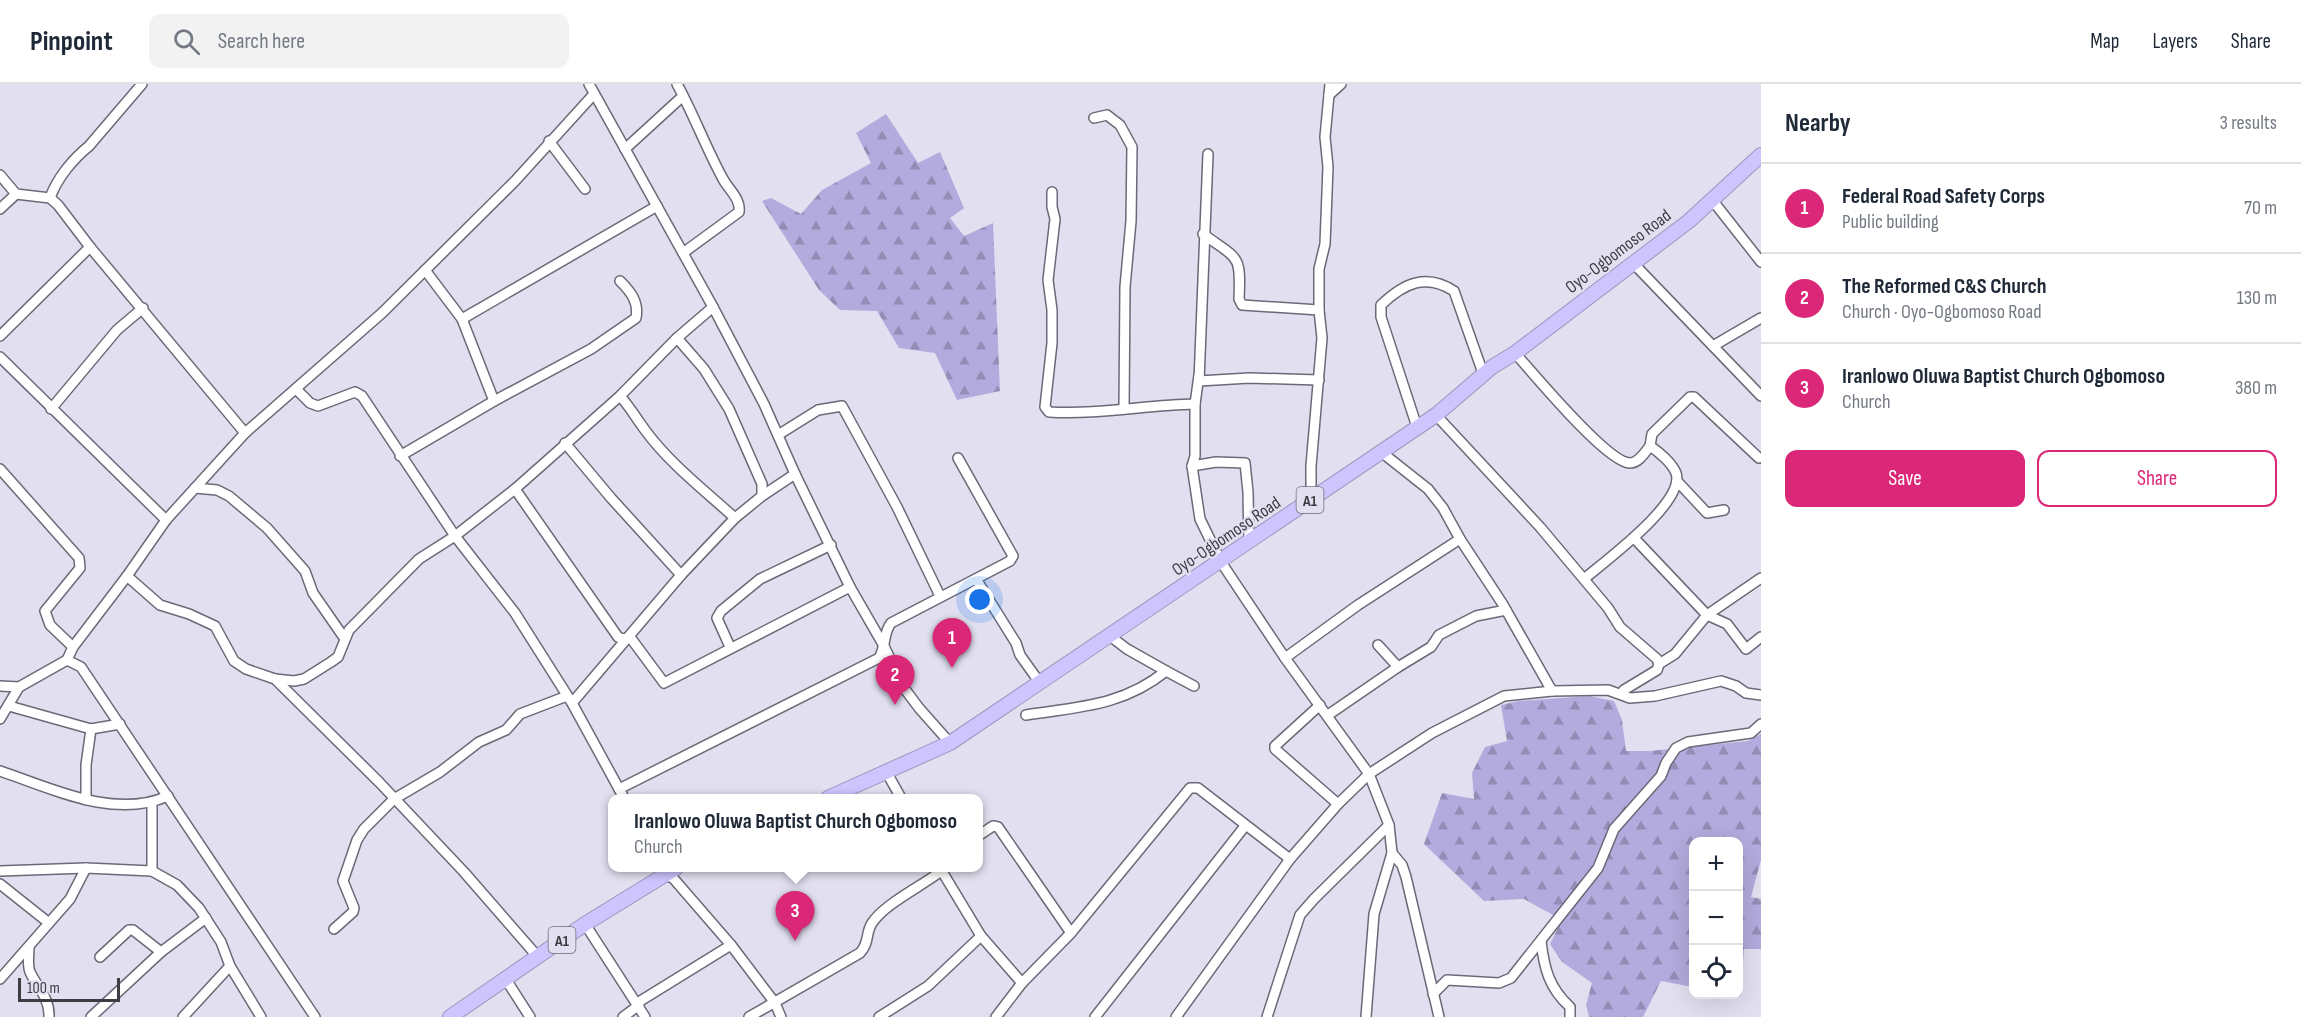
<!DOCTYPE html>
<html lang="en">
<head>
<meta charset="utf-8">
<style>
  :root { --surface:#fff; --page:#f2f2f3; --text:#1f2937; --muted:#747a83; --line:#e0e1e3; --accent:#db2777 }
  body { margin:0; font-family:"Sofia Sans Condensed",sans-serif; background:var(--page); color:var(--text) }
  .controls { position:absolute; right:18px; bottom:18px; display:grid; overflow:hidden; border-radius:12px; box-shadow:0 6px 24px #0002 }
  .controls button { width:54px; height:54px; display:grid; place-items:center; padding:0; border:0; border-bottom:2px solid var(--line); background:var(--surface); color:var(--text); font:30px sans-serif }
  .scale { position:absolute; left:18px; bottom:15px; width:102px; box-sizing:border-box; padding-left:6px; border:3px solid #3c3c42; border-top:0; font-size:16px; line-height:21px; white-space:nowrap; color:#3c3c42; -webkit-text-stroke:4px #e2e0f0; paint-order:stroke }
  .you { position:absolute; left:980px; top:516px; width:21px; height:21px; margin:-15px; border:4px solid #fff; border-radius:50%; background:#1a73e8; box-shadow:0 0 0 9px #1a73e833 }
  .badge { display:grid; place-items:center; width:39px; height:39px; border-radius:50%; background:var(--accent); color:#fff; font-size:20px; font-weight:700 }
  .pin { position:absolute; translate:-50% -50px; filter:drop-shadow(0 2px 3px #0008) }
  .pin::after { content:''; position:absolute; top:32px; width:21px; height:18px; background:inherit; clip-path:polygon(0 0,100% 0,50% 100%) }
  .popup { position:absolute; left:608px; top:710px; width:375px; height:78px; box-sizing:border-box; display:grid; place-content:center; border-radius:12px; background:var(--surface); filter:drop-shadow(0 2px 4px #0005); font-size:20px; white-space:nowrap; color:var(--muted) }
  .popup b { font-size:22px; color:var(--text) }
  .popup::after { content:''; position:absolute; left:50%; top:100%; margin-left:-12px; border:12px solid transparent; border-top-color:var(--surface) }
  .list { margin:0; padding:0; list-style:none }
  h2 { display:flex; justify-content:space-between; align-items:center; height:78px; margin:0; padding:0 24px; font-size:26px }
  h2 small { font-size:20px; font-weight:400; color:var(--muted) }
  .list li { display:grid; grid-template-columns:39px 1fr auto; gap:18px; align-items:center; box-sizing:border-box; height:90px; padding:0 24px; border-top:2px solid var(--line) }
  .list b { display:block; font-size:22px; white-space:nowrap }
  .list p { margin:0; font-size:20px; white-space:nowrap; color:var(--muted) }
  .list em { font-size:20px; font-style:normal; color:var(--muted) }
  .actions { display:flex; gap:12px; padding:18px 24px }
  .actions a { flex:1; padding:14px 0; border:2px solid var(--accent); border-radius:12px; text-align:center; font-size:21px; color:var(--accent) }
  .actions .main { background:var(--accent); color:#fff }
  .icon { flex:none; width:33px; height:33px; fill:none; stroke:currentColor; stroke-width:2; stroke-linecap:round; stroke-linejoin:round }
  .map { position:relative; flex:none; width:1761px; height:933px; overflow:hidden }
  header { display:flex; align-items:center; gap:36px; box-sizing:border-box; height:84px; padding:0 30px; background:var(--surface); border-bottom:2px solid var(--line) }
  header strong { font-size:28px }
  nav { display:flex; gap:33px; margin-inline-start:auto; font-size:21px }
  .search { width:420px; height:54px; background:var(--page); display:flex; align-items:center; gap:15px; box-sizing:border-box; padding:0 21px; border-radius:12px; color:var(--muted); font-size:22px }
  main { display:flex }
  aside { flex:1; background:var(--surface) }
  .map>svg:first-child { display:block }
</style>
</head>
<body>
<header>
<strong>Pinpoint</strong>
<div class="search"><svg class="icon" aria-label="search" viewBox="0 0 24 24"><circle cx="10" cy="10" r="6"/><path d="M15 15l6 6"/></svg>Search here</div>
<nav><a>Map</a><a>Layers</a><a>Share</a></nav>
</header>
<main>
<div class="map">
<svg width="1761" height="933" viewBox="0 0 1761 933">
  <defs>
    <pattern id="forest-firs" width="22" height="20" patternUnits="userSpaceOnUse" patternTransform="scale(1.5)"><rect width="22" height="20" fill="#b3aadd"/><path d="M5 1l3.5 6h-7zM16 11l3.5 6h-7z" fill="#938cb5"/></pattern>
  </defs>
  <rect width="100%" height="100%" fill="#e2e0f0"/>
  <g fill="url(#forest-firs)">
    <polygon points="886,30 918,79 940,68 964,124 950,134 964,152 993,139 1000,307 957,316 935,269 899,264 877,227 840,226 819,206 762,117 771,114 801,130 822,106 871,79 856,49"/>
    <polygon points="1589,612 1614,617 1622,636 1626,667 1650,667 1748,657 1761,650 1761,776 1751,813 1761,815 1761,865 1744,865 1741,912 1731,911 1738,910 1738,758 1694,758 1693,903 1661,897 1643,933 1589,933 1586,921 1592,899 1562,878 1550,860 1560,840 1553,831 1524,815 1484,817 1424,760 1442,709 1474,715 1472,689 1485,663 1507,657 1501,621 1519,617"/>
  </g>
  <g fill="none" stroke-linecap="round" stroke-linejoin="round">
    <defs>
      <g id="minor">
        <polyline points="589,0 713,223 764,320 795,390 850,503 884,562 904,604 919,624 950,659"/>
        <path d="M677,0C694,31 706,64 723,95C729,106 741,115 739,128L683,169"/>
        <polyline points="1329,11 1341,0"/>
        <polyline points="1094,34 1107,31 1120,41 1132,63 1131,137 1125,203 1124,325"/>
        <polyline points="549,57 585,105"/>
        <polyline points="625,65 683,12"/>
        <polyline points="1208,70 1199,297 1249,294 1319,296"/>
        <polyline points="0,91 16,110 50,114 58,121 90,163 245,349"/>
        <path d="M1052,108V123L1055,135L1048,196L1052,226V259L1045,323L1049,328C1098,331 1146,321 1195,320"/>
        <path d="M50,114C57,94 73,75 89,62L142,0"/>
        <polyline points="1713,117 1761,178"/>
        <polyline points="0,125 16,110"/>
        <path d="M1203,150C1239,176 1241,170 1239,215L1242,221L1319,226"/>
        <polyline points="1633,179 1761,312"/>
        <polyline points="425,186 462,235 494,317"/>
        <polyline points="462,235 657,122"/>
        <polyline points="0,252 90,163"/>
        <polyline points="677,254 704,285 729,325 762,400 762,412"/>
        <polyline points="1713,262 1761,234"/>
        <path d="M1515,269C1533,289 1607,379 1630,379C1639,379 1645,368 1650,362C1659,368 1672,379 1676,389C1686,418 1604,478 1584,495"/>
        <polyline points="0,273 166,436"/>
        <polyline points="1199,291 1195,320 1195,372 1192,382 1200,435 1221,478 1285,574 1369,690 1389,741 1392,769 1374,830 1366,933"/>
        <polyline points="296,305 310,319 318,322 355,308 362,312 455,452 515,529 572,619 624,714"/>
        <path d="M620,312C630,323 636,334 645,346C669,379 705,407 735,434"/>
        <polyline points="51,325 117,246 143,224"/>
        <polyline points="1436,331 1540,443 1608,524 1620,543 1657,575 1659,580 1657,586 1624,606 1621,610"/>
        <path d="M1417,343L1381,233V221C1404,199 1426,189 1454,207L1484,292"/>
        <polyline points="778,351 818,326 842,322 897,423 940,512"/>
        <polyline points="565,359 611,414 681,491"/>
        <polyline points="1650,362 1652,350 1690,313 1694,313 1759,374"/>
        <polyline points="1380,367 1428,405 1443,424 1460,455 1502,519 1552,607"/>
        <path d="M400,372L494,317L591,265L636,234C639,218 631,208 620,197"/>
        <polyline points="1192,382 1216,378 1245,379 1248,408 1249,458"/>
        <polyline points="0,385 79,474 80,484 45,527 50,541 73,563"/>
        <polyline points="1677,397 1707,429 1724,426"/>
        <polyline points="195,404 217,406 229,412 267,444 305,487 313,509 345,555"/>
        <polyline points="515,405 618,553 623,555 630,553 664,599 850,503"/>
        <polyline points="1311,415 1311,382 1322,254 1319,226 1319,185 1325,160 1328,83 1325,53 1330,0"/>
        <polyline points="1634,454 1707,531 1727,540 1746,565 1761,553"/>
        <polyline points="127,492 160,521 189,530 215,542 234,577 246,585 275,595 379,698 464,788 538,873"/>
        <polyline points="976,495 1016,559 1020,571 1040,599"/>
        <polyline points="1110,552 1127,565 1166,587"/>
        <polyline points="1378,561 1398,583"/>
        <polyline points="730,563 717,534 721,527 760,495 831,461"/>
        <polyline points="1285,574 1358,521 1460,455"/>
        <polyline points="67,576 73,563 127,492 166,436 245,349 382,229 515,97 594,10"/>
        <polyline points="1659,580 1675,570 1707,531 1761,494"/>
        <polyline points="275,595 294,597 304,595 331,578 338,573 349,546 419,475 455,452 515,405 620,312 677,254 713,223"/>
        <polyline points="0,602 19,603 67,576 81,583 315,933"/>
        <polyline points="572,619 681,491 735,434 762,412 795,390"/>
        <polyline points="1320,621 1275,662 1275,665 1338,720"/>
        <polyline points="9,622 91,645 120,640"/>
        <path d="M1026,631C1078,623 1123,622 1166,587L1194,602"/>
        <polyline points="1328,631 1398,583 1431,563 1439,551 1476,532 1506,526"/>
        <polyline points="0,635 19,603"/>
        <path d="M0,687C51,704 114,736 168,712"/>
        <polyline points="887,689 901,714"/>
        <path d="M619,705L879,574C886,563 883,549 891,539L1010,477L1013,472L958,374"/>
        <polyline points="86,716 86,681 91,645"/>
        <polyline points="152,719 152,787"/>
        <polyline points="978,752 993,742 998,743 1071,849"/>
        <polyline points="1392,769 1402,781 1406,793 1439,933"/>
        <polyline points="660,784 664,791 673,794 731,861 775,919 781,933"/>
        <polyline points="940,784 981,852 1022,899"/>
        <polyline points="0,787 86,784 152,787 177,801 199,824 221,858 230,882 261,933"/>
        <polyline points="0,800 49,839"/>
        <polyline points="585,840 645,933"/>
        <polyline points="334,845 353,828 354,824 343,797 357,756 364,745 394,715 440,688 479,658 506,646 520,630 567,612"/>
        <path d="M1541,857C1544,884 1549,904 1570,923V933"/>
        <path d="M29,863C29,871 27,880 30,888C37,903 50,914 49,933"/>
        <polyline points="100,873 129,846 133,846 161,868"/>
        <polyline points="505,894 530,933"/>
        <polyline points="0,895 70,815 86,784"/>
        <polyline points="1433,910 1447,896 1499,899 1511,894 1598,784 1614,745 1661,692 1666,679 1676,664 1688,658 1751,649 1761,640"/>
        <polyline points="91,933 161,868 206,834"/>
        <polyline points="183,933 230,882"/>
        <polyline points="623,933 639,921 637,919 731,861"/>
        <path d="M749,933L860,869C870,858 865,850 872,839C885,820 918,804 937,790L938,784"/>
        <polyline points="879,933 928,902 981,852"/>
        <polyline points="996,933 1022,899 1071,849 1190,704 1198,704 1290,775"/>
        <polyline points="1095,933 1245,742"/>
        <polyline points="1176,933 1290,775 1338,720 1369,690 1432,649 1504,612 1552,607 1608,606 1630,614 1655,612 1721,597 1736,602 1746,609 1761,611"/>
        <polyline points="1267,933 1300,831 1314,815 1389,741"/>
      </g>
      <g id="highway">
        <polyline points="828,714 950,659 1436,331 1492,283 1515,269 1689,137 1761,71"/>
        <polyline points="450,933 585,840 676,784"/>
      </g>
    </defs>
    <use href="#minor" stroke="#6b6977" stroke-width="12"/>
    <use href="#highway" stroke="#9b95bc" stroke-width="16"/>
    <use href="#minor" stroke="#fff" stroke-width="9"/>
    <use href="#highway" stroke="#cec5fe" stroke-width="14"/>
  </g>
  <g text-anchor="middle" stroke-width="4.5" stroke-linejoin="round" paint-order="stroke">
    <g fill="#e2e0f0" stroke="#6e6d76" stroke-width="1.5">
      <rect x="1296.5" y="403" width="27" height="26" rx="4.5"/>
      <rect x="548.5" y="843" width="27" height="26" rx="4.5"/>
    </g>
    <g font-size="16" font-weight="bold" fill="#3c3c42">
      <text x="1310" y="422">A1</text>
      <text x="562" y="862">A1</text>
    </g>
    <g font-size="18" fill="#3c3c42" stroke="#e2e0f0">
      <text transform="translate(1618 167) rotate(-37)" y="6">Oyo-Ogbomoso Road</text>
      <text transform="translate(1226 452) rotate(-34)" y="6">Oyo-Ogbomoso Road</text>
    </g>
  </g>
</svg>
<div class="controls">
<button>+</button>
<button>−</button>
<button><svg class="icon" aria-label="locate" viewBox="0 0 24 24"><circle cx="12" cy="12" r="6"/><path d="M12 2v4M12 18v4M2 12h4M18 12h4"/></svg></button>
</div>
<div class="scale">100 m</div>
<div class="you"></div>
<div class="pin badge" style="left:952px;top:584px">1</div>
<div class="pin badge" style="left:895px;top:621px">2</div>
<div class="pin badge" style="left:795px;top:857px">3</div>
<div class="popup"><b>Iranlowo Oluwa Baptist Church Ogbomoso</b>Church</div>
</div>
<aside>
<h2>Nearby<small>3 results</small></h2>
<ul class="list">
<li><span class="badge">1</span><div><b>Federal Road Safety Corps</b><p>Public building</p></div><em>70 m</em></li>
<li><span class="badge">2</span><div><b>The Reformed C&amp;S Church</b><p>Church · Oyo-Ogbomoso Road</p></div><em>130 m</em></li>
<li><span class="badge">3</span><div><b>Iranlowo Oluwa Baptist Church Ogbomoso</b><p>Church</p></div><em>380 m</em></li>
</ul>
<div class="actions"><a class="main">Save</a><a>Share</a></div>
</aside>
</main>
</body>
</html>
